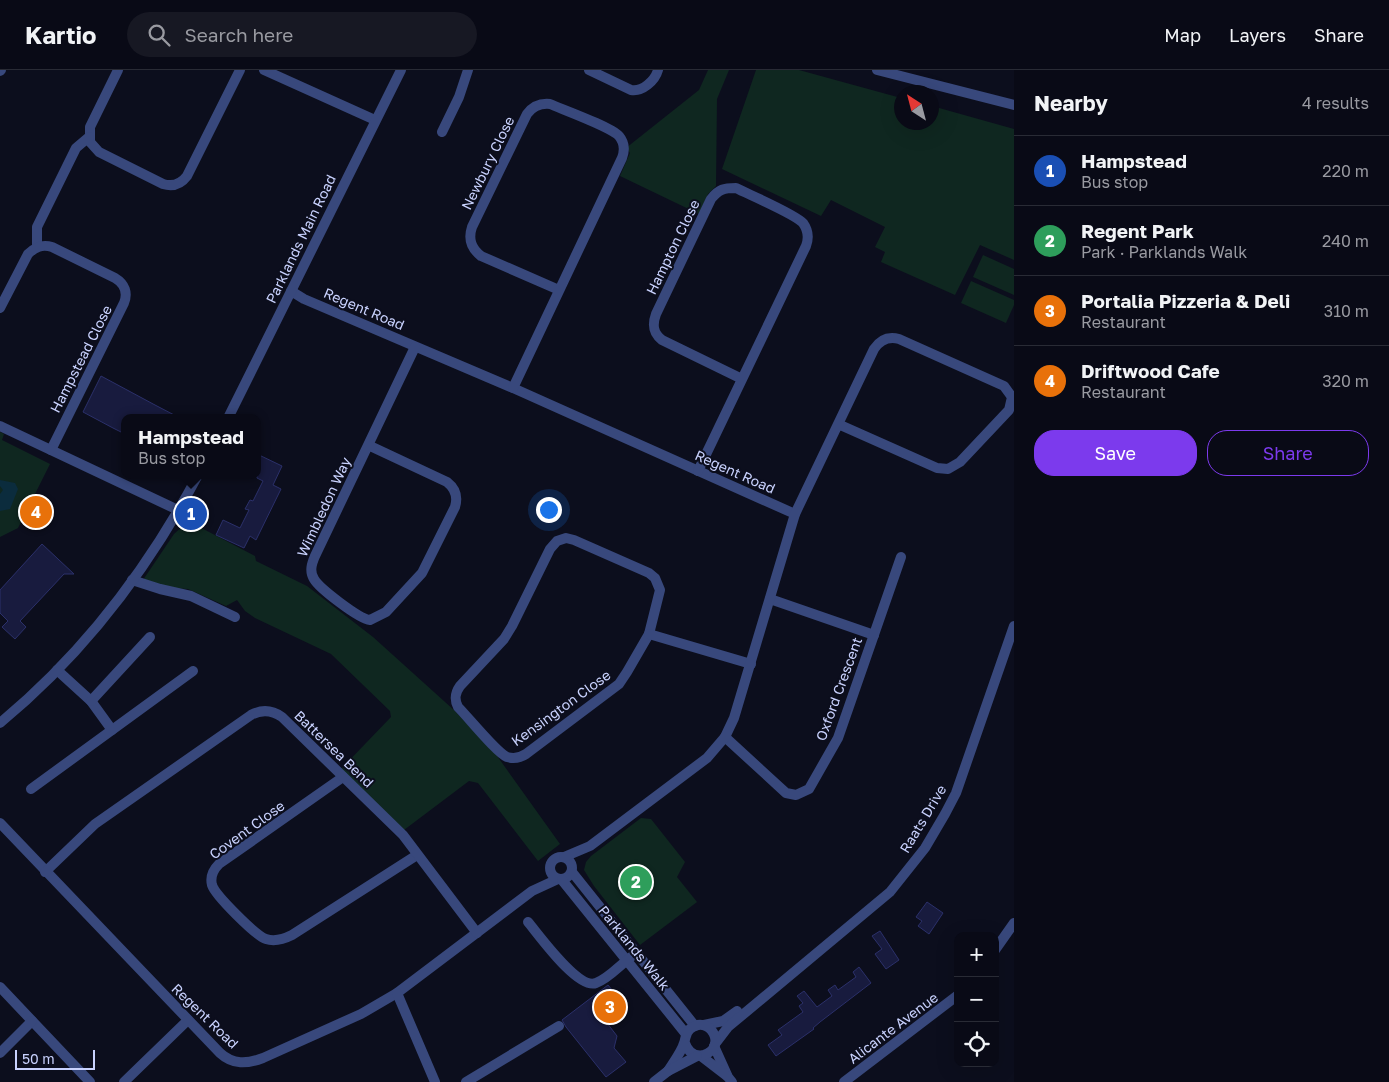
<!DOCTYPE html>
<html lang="en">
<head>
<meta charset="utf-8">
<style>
  :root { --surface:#090a16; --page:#171823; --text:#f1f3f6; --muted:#999aa1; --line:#292b35; --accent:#7c3aed }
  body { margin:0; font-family:"Golos Text",sans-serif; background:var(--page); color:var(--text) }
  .controls { position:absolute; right:15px; bottom:15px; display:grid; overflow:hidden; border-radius:10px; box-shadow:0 5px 20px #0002 }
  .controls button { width:45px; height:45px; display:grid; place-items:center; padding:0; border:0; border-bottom:1px solid var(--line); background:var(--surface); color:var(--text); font:25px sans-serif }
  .compass { position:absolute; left:894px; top:15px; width:45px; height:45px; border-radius:50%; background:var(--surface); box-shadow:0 5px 20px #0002; rotate:324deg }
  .scale { position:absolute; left:15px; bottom:12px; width:80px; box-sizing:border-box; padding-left:5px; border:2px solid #c9d2fe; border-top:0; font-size:14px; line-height:18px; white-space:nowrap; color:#c9d2fe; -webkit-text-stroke:4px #0c0e1d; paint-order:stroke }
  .you { position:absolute; left:548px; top:439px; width:18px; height:18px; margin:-12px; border:4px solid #fff; border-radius:50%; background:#1a73e8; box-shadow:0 0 0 8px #1a73e833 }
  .badge { display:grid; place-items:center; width:32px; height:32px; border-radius:50%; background:var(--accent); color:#fff; font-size:16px; font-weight:700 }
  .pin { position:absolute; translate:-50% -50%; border:2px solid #fff; box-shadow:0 1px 5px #0006 }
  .popup { position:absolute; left:121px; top:344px; width:140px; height:65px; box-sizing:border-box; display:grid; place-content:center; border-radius:10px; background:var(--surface); filter:drop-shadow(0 1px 4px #0005); font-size:16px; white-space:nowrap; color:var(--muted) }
  .popup b { font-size:19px; color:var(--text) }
  .popup::after { content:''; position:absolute; left:50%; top:100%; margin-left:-10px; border:10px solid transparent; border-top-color:var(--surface) }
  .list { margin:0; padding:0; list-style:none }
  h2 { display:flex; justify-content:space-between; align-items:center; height:65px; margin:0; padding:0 20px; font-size:21px }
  h2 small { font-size:16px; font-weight:400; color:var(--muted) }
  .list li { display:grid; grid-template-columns:32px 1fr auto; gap:15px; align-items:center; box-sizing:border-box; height:70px; padding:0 20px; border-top:1px solid var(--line) }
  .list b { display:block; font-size:19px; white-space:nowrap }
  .list p { margin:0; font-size:16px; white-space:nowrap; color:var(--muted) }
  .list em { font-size:16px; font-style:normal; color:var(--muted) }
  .actions { display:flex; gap:10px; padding:15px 20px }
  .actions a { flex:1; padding:11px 0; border:1px solid var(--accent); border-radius:20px; text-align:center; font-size:18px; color:var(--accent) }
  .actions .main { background:var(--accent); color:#fff }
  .icon { flex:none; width:28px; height:28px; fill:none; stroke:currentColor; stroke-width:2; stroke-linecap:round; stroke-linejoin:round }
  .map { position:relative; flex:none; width:1014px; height:1012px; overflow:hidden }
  header { display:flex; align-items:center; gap:30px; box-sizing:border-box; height:70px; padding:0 25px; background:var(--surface); border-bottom:1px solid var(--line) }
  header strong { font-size:24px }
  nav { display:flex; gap:28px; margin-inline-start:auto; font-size:18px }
  .search { width:350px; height:45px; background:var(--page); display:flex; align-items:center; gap:12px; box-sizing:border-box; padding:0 18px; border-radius:28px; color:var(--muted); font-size:19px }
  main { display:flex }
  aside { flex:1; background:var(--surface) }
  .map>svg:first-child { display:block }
</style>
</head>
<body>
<header>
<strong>Kartio</strong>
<div class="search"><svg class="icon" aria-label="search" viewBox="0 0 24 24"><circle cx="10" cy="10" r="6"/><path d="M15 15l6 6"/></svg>Search here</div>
<nav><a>Map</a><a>Layers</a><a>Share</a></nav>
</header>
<main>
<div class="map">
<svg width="1014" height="1012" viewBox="0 0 1014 1012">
  <rect width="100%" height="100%" fill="#0c0e1d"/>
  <g fill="#0f2720">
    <polygon points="708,0 729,0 717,29 716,116 708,124 699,144 620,106 630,83 626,78 699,20"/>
    <polygon points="756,0 799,0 901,28 902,52 932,52 932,36 1014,59 1014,190 980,175 955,225 881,192 885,182 875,177 885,157 831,130 821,146 722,99"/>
    <polygon points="983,185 1014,199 1014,225 973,207"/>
    <polygon points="971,211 1014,230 1014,235 1006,253 961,233"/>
    <polygon points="0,362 4,364 2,370 50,394 18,458 0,467"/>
    <polygon points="188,451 255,486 256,491 307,516 373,567 455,641 495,683 560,774 538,791 478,713 469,711 404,760 341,699 391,647 390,641 331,584 255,548 245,541 237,530 226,536 188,519 171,518 143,510 174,464"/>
    <polygon points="641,748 651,749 685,792 677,807 697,832 640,875 594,816 584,800 586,792 591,786"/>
  </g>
  <polygon fill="#0b2c3d" points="0,410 15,413 18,419 10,439 0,441 0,424 3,420 0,416"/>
  <g fill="#181b3e" stroke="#2b306a">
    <polygon points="101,306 155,335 180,348 125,348 125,364 113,358 83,342"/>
    <polygon points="257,384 282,396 273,415 281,419 256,470 250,466 244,478 216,465 223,450 240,458 249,440 245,439 250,430 253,431 263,411 257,408"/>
    <polygon points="42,474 74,504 64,504 20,551 26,557 15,569 2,557 8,551 0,543 0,520"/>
    <polygon points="927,832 943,843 929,864 918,856 922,851 916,847"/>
    <polygon points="880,861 899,890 886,899 875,884 882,879 872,866"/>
    <polygon points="859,897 871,913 820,952 813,958 814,959 776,986 768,975 782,965 778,960 803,942 799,936 803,933 797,926 804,921 817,937 832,926 828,920 835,915 838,920 856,907 853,902"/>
    <polygon points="608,915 627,938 607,953 617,966 614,978 626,992 606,1007 566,957 562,950"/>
  </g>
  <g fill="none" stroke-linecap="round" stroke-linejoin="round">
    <g stroke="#38487c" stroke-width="10">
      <path d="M118,0L90,57V72L99,82L163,114C173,117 181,114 187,106L240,0"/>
      <polyline points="264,0 375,50"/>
      <path d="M589,0L631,20C642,22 655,11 658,0"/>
      <polyline points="0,1 1,0"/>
      <polyline points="442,62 459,27 468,0"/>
      <polyline points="37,177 37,157 76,78 89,67"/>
      <polyline points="291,221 304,229 513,318 795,444"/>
      <path d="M0,238L28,184C35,177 42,174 52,177L115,208C125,214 128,223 124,233L51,380"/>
      <path d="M513,318L622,88C625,80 624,72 619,66C611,57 564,40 550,34C540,33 533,36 527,44L472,157C468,169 471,178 481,186L559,220"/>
      <polyline points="0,356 178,440"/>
      <path d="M368,375L447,412C456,419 458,427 455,437L422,503L386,542L370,550C359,549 319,518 314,509C309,501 312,493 315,486L415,277"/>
      <path d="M698,401L806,176C809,168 808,160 803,153C795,144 750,125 736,118C724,118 719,119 711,129L656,244C652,255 653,263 662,270L742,309"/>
      <path d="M566,468L574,470L649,503L655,508L660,520L649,564L627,602L619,614L526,684C520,688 514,689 507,687C497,683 468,647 458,637C454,629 455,623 460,616L504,569L512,556L550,479L557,471Z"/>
      <polyline points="132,510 160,519 191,526 235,547"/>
      <polyline points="770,529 874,565"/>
      <polyline points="649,564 751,594"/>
      <polyline points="57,600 91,631 112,660"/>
      <polyline points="91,631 150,567"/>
      <polyline points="725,667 786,723 796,725 809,719 838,668 901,487"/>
      <path d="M343,707L219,794C213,800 210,807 212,815C215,825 256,866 266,869C275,872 284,869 292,865L417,785"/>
      <polyline points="31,719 193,601"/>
      <path d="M0,753L220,983C233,995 247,994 263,988L361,944L397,923L532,821L558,809"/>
      <circle cx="561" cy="798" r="11"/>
      <path d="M564,787L590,776L707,688L725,667L734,648L795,444L874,279C880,270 888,266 899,269L1004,316L1012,327L1009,340L960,392L948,399L937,398L838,354"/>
      <path d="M45,802L95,754L251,645C262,639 272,640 282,647L403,765L477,863"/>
      <polyline points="572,802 695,956"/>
      <polyline points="562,810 686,964"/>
      <path d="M528,852C539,865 578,920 596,913C608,909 620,895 631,887"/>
      <polyline points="995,880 1014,853"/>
      <polyline points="0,917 90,1012"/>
      <polyline points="397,923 435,1012"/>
      <polyline points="0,983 32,951"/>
      <polyline points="124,1012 188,950"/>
      <polyline points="466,1012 559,956"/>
      <polyline points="844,1012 958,925"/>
    </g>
    <g stroke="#38487c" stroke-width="10">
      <polyline points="877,0 1014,35"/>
      <polyline points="228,348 401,0"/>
      <path d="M0,653C82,585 148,499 198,405"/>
      <polyline points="704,955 723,951 737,941"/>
      <polyline points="715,974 728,957 890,822 925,778 945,744 956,723 1014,556"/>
      <polyline points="714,976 728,1007 732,1012"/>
      <polyline points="701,986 727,1006"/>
      <path d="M668,1001C673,993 682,981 684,973C686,968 685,963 690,959C708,943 729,976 704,985C694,987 688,982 685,973"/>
      <polyline points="654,1012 668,1001 697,986"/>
    </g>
  </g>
  <g text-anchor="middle" stroke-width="4" stroke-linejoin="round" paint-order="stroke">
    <g font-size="14" fill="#c9d2fe" stroke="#0c0e1d">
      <text transform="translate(488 93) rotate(-64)" y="5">Newbury Close</text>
      <text transform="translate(301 169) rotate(-64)" y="5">Parklands Main Road</text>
      <text transform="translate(673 177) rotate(-64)" y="5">Hampton Close</text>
      <text transform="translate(364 239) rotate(23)" y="5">Regent Road</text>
      <text transform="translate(81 289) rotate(-63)" y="5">Hampstead Close</text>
      <text transform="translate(735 402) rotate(24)" y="5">Regent Road</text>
      <text transform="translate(324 437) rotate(-65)" y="5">Wimbledon Way</text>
      <text transform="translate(839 619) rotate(-70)" y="5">Oxford Crescent</text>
      <text transform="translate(561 638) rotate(-36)" y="5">Kensington Close</text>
      <text transform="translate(334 679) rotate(44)" y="5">Battersea Bend</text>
      <text transform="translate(923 749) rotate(-59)" y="5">Raats Drive</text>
      <text transform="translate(247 760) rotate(-36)" y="5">Covent Close</text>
      <text transform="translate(634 878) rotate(51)" y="5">Parklands Walk</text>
      <text transform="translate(205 946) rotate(44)" y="5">Regent Road</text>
      <text transform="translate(893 958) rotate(-37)" y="5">Alicante Avenue</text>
    </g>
  </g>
</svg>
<div class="controls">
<button>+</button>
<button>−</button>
<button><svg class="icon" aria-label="locate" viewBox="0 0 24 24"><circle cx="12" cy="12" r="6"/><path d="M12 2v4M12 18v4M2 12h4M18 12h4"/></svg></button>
</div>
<svg class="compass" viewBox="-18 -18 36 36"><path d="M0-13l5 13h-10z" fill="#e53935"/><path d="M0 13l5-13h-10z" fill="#999aa1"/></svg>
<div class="scale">50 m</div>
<div class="you"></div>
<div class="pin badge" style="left:191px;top:444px;background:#1a4fb4">1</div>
<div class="popup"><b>Hampstead</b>Bus stop</div>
<div class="pin badge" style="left:636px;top:812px;background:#2e9e5b">2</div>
<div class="pin badge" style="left:610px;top:937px;background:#e8710a">3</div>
<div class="pin badge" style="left:36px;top:442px;background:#e8710a">4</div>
</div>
<aside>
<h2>Nearby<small>4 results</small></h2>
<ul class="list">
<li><span class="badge" style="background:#1a4fb4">1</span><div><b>Hampstead</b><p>Bus stop</p></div><em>220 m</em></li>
<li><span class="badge" style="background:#2e9e5b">2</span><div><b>Regent Park</b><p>Park · Parklands Walk</p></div><em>240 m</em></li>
<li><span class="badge" style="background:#e8710a">3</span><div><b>Portalia Pizzeria &amp; Deli</b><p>Restaurant</p></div><em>310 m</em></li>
<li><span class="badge" style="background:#e8710a">4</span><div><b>Driftwood Cafe</b><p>Restaurant</p></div><em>320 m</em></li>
</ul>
<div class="actions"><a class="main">Save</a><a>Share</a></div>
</aside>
</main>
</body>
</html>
